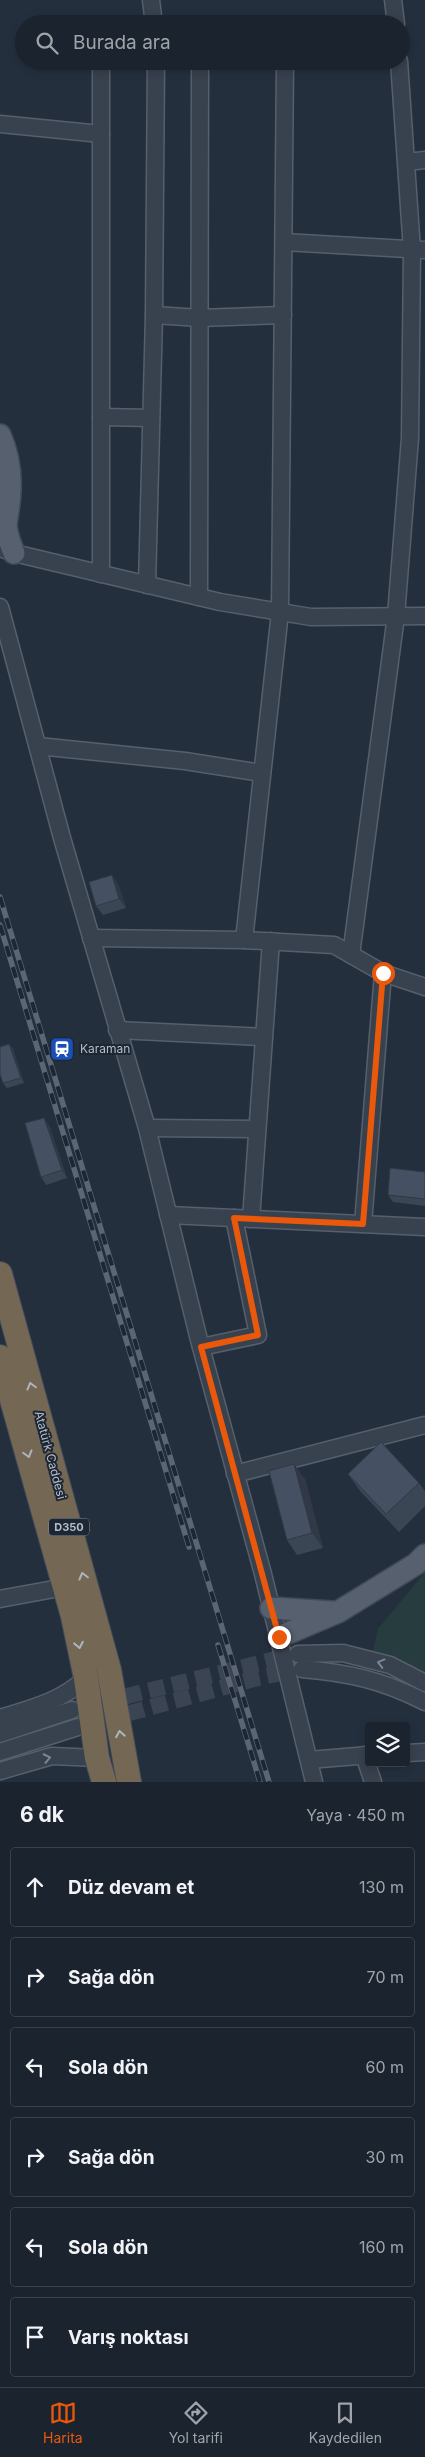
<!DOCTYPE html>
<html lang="tr">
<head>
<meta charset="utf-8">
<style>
  :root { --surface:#1b232e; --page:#242b36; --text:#f1f3f6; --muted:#a0a4aa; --line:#39404a; --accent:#ea580c }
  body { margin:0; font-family:Inter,sans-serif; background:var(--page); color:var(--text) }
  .controls { position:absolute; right:15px; bottom:15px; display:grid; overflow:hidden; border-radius:5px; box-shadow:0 2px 8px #0003 }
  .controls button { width:45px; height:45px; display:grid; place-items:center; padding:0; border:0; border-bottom:1px solid var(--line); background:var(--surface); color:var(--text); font:25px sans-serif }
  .stop { position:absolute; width:15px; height:15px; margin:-11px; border:4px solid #ea580c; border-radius:50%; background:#fff }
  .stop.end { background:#ea580c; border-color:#fff; box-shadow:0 1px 5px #0008 }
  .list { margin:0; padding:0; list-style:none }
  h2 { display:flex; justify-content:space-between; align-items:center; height:65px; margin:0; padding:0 20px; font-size:21px }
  h2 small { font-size:16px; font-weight:400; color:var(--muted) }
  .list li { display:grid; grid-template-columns:32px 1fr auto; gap:15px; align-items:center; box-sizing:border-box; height:80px; margin:0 10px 10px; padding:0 10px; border:1px solid var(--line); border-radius:5px }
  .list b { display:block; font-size:19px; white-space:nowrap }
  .list em { font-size:16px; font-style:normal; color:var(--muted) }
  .icon { flex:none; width:28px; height:28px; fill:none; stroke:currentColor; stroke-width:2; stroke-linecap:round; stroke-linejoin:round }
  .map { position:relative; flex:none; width:425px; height:1782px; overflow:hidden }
  .search { position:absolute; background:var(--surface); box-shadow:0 2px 8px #0003; left:15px; right:15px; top:15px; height:55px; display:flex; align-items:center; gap:12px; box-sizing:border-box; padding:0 18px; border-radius:28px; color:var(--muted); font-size:19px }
  .sheet { height:605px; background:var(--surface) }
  nav { display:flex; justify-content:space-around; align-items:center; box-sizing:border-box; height:70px; border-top:1px solid var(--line); background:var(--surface); font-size:14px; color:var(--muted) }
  nav a { display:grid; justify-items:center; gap:2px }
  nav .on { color:var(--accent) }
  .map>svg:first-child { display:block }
</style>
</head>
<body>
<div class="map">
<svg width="425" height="1782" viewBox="0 0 425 1782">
  <rect width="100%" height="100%" fill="#242f3e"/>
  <polygon fill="#263c3f" points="425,1572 425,1674 373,1651 378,1629"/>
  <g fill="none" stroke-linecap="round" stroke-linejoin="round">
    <g stroke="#3a4453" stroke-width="16" stroke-dasharray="16 8" stroke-linecap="butt">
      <polyline points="79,1708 296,1654"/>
      <polyline points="82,1726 258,1678 301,1669"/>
    </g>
    <defs>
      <g id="minor">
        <polyline points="151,0 154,24"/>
        <polyline points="393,0 396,24"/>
        <polyline points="0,124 101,134"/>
        <polyline points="407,162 425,160"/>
        <polyline points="284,242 425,250"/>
        <polyline points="154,315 200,318 283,315"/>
        <polyline points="101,417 151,418"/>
        <polyline points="0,548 14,553 220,602 311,617 425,616"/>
        <polyline points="101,574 101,64"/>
        <polyline points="147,585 154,315 156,61"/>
        <polyline points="199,597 200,61"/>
        <polyline points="0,607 62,838 147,1128 199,1340 263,1574 314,1782"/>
        <polyline points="38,746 185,761 262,773"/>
        <polyline points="91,938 244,940 334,945 383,973 425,987"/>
        <polyline points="244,940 280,612 285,61"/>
        <polyline points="351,955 396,616 410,438 412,251 399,61"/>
        <polyline points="117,1030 264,1037"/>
        <polyline points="147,1128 257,1129"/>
        <polyline points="168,1215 425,1227"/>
        <polyline points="251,1219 271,941"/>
        <polyline points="363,1224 383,973"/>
        <polyline points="201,1347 258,1335 234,1218"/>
        <polyline points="235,1474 425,1425"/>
        <polyline points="0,1599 65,1587"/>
        <polyline points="298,1654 343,1653 390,1665 425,1683"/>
        <path d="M302,1669C349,1673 382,1680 425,1702"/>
        <path d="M0,1718C32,1708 60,1702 86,1678"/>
        <polyline points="0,1734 72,1710"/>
        <polyline points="0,1752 78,1727"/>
        <polyline points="406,1753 425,1752"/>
        <polyline points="364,1755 373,1782"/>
        <polyline points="309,1760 369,1755"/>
        <polyline points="0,1771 52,1756 97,1758"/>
      </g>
      <g id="major">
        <path d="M0,435C8,453 11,472 10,491C9,523 0,519 14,553"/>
        <polyline points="271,1608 332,1612"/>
        <polyline points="279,1637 338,1612 416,1564 425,1555"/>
      </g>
      <g id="highway">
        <polyline points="0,1274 109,1670 129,1782"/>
        <polyline points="0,1357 73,1616 86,1678 97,1758 104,1782"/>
      </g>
    </defs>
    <use href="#minor" stroke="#565f6c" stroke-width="19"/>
    <use href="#major" stroke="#414a57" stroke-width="24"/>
    <use href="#highway" stroke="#434c59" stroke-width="26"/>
    <use href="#minor" stroke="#38414e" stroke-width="16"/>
    <use href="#major" stroke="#56606e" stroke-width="21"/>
    <use href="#highway" stroke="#746855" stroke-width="24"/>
    <defs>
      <g id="rail">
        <polyline points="0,897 269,1782"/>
        <polyline points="0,925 189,1547"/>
        <polyline points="218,1645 260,1782"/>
      </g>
    </defs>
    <use href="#rail" stroke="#5a6575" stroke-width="5.5"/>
    <use href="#rail" stroke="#1d2633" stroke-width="4" stroke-dasharray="11" stroke-linecap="butt"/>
  </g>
  <g fill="#3b4654">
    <polygon points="118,884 126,908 103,915 96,906"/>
    <polygon points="9,1044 13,1049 24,1083 7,1088 3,1083"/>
    <polygon points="49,1125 67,1178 46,1185 41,1177"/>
    <polygon points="425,1172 425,1206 393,1202 388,1195"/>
    <polygon points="348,1474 419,1483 425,1491 425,1506 399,1532 360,1491"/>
    <polygon points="305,1479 323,1548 297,1555 287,1540"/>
  </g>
  <g fill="#303945">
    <polygon points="112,875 118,884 126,908 119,899"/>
    <polygon points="9,1044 13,1049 24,1083 21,1078"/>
    <polygon points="44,1118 49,1125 67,1178 62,1170"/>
    <polygon points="294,1464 305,1479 323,1548 312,1533"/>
  </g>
  <g fill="#455162" stroke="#303945">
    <polygon points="112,875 119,899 96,906 89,882"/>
    <polygon points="9,1044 21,1078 3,1083 0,1074 0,1047"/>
    <polygon points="44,1118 62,1170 41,1177 25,1123"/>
    <polygon points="390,1168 425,1172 425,1199 388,1195"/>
    <polygon points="381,1442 419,1483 386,1514 348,1474"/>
    <polygon points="294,1464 312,1533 287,1540 269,1471"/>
  </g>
  <defs><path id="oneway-chevron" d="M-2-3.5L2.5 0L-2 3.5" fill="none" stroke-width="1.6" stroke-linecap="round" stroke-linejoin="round" transform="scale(1.25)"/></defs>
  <g stroke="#aeb4bd">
    <use href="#oneway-chevron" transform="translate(31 1386) rotate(-105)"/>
    <use href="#oneway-chevron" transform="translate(28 1454) rotate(74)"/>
    <use href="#oneway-chevron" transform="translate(83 1576) rotate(-105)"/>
    <use href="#oneway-chevron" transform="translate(79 1645) rotate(79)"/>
    <use href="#oneway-chevron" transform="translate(120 1734) rotate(-100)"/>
  </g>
  <g stroke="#7c8592">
    <use href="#oneway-chevron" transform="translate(381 1663) rotate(-165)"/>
    <use href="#oneway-chevron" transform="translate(47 1758) rotate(-12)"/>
  </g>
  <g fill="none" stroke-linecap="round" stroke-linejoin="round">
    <polyline stroke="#ea580c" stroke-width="6" points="279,1637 201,1347 258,1335 234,1218 363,1224 383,973"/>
  </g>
  <defs>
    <symbol id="station-square" viewBox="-11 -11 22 22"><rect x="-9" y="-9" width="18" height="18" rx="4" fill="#1a4fb4" stroke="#1d2633"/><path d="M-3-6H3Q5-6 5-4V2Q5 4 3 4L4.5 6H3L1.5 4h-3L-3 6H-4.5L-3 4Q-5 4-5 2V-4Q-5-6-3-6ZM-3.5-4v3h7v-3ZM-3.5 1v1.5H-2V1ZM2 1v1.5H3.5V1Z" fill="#fff"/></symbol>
  </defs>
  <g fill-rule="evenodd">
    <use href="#station-square" x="48" y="1035" width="28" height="28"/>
  </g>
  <g text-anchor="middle" stroke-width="4" stroke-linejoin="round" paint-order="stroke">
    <rect fill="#1d2633" stroke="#878f9c" stroke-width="1" x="49" y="1518.5" width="40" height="17" rx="4"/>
    <g font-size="11" font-weight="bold" fill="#b4bcc9">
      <text x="69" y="1531">D350</text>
    </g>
    <g font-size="12" fill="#b4bcc9" stroke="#1d2633" text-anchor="start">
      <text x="80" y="1053">Karaman</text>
    </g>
    <g font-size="12" fill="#b4bcc9" stroke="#1d2633">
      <text transform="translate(50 1455) rotate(75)" y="4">Atatürk Caddesi</text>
    </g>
  </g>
</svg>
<div class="controls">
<button><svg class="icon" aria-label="layers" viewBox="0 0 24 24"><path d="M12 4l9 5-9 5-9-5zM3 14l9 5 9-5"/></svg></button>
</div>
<div class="stop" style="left:383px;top:973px"></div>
<div class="stop end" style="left:279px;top:1637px"></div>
<div class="search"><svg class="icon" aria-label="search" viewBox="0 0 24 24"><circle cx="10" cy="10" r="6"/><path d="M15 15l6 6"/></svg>Burada ara</div>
</div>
<section class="sheet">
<h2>6 dk<small>Yaya · 450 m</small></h2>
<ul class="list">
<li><svg class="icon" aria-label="ahead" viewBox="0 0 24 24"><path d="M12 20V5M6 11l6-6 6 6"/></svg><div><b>Düz devam et</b></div><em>130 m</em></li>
<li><svg class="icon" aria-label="right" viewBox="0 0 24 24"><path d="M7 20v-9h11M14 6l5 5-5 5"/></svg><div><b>Sağa dön</b></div><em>70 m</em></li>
<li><svg class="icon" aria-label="left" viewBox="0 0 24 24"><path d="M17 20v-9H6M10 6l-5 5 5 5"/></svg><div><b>Sola dön</b></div><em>60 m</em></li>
<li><svg class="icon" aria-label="right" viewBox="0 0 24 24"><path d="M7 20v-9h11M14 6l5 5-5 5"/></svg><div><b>Sağa dön</b></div><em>30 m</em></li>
<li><svg class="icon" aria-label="left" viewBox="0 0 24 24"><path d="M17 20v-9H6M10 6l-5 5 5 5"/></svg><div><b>Sola dön</b></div><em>160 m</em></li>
<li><svg class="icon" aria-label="arrive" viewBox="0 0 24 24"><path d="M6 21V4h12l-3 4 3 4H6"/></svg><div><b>Varış noktası</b></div></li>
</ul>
</section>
<nav>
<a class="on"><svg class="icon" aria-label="map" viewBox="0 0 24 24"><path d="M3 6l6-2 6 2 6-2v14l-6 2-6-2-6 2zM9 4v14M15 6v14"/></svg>Harita</a>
<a><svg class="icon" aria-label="directions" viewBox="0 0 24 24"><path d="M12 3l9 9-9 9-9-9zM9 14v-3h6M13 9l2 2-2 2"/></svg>Yol tarifi</a>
<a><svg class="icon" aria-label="saved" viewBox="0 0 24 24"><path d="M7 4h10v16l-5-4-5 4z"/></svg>Kaydedilen</a>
</nav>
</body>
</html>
